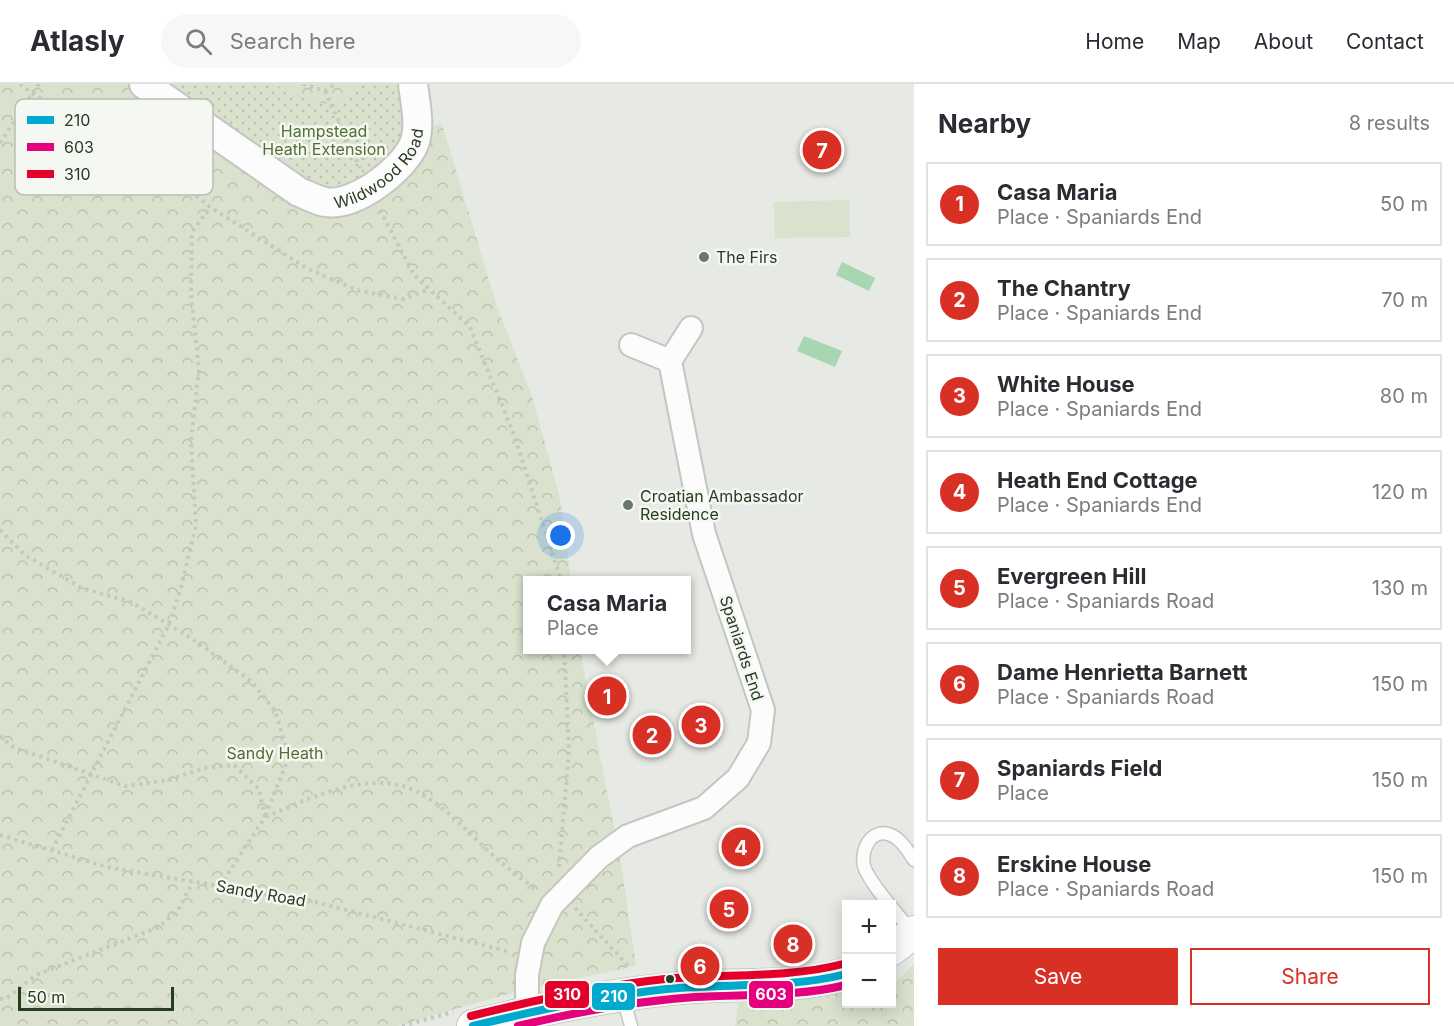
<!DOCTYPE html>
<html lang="en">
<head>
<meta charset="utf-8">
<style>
  :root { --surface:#fff; --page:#f7f7f7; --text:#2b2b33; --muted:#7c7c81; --line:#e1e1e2; --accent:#d93025 }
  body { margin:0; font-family:Inter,sans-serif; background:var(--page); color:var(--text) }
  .controls { position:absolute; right:18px; bottom:18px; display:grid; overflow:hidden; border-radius:0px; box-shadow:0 3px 15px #0003 }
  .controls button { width:54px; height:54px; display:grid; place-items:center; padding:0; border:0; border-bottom:2px solid var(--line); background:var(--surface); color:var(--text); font:30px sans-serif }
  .scale { position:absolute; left:18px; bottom:15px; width:156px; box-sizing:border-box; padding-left:6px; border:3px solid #283b23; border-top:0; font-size:16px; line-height:21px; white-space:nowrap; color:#283b23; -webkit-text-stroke:4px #f5f8f2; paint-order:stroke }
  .you { position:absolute; left:561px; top:452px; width:21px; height:21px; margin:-15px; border:4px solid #fff; border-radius:50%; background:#1a73e8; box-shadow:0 0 0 9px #1a73e833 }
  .badge { display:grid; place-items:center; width:39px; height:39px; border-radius:50%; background:var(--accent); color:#fff; font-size:20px; font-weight:700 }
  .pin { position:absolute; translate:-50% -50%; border:3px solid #fff; box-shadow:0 2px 6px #0006 }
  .popup { position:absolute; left:523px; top:492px; width:168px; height:78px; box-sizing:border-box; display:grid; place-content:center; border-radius:0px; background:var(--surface); filter:drop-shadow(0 2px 4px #0005); font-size:20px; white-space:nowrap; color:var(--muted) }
  .popup b { font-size:22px; color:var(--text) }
  .popup::after { content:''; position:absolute; left:50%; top:100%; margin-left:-12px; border:12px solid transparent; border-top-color:var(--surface) }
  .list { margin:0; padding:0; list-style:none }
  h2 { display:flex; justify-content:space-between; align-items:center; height:78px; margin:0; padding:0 24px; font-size:26px }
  h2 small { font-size:20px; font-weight:400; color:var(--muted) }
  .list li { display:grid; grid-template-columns:39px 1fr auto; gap:18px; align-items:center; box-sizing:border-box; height:84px; margin:0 12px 12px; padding:0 12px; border:2px solid var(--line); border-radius:0px }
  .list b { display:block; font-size:22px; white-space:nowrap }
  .list p { margin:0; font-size:20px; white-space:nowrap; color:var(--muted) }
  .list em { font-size:20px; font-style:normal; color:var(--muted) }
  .actions { display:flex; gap:12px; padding:18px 24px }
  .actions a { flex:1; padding:14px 0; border:2px solid var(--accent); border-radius:0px; text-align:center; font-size:21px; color:var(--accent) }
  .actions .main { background:var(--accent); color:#fff }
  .icon { flex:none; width:33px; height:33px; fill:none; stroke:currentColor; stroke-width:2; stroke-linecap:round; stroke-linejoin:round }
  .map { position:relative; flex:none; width:914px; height:942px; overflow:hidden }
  header { display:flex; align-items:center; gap:36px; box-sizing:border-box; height:84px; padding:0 30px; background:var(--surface); border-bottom:2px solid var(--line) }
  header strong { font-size:28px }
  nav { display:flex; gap:33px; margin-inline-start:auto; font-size:21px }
  .search { width:420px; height:54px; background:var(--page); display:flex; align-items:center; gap:15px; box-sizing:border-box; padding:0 21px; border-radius:33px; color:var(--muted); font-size:22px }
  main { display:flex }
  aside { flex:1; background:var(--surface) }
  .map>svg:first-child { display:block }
</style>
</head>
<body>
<header>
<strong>Atlasly</strong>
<div class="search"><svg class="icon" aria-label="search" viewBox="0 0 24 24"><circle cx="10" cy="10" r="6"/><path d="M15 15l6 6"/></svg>Search here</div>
<nav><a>Home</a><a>Map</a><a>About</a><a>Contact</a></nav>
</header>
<main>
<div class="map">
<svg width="914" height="942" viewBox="0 0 914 942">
  <defs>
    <pattern id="green-dots" width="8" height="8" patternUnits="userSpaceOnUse" patternTransform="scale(1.5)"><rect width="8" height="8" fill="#dae2ce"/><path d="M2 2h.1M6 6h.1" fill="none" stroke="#bbc3b1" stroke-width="1.8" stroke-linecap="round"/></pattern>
    <pattern id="forest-crowns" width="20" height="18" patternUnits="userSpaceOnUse" patternTransform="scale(1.5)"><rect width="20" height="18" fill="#dae2ce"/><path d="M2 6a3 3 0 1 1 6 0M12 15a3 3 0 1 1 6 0" fill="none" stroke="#bbc3b1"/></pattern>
  </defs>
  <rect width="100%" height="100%" fill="#e6e9e4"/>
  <polygon fill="url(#green-dots)" points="144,0 413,0 415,59 326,118"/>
  <g fill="url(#forest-crowns)">
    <polygon points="0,0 144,0 299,108 370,106 416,44 442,40 497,223 532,312 560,414 571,496 528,496 528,566 580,566 622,786 636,882 519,907 397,942 0,942"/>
    <polygon points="276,0 365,0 331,21 287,10"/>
    <polygon points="914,880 914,942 735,942 738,919 829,912 846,906 846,920 892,920 892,902"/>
  </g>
  <polygon fill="#dae2ce" points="849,116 850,153 775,154 774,118"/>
  <g fill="#a7d6b1">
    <polygon points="842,178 875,194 869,207 836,191"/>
    <polygon points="804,252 842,267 835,283 797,267"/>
  </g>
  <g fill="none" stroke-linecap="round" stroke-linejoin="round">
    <defs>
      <g id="service">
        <path d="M912,848C898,830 874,805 865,785C859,770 869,745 888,750C900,753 908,767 914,776"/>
        <polyline points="623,913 631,942"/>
      </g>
      <g id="minor">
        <polyline points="670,277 691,244"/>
        <polyline points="527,929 527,891 533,859 552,821 599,773 628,752 704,724 738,694 759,659 763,626 704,450 670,277 631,261"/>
      </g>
      <g id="tertiary">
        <path id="s1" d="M144,0L299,108C307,111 316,116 325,118C355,123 403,86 414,60C421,43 415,17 413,0"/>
      </g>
      <g id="secondary">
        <polyline points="892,865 914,848"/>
        <path d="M473,942C545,924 620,908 693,903C744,899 797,905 846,890"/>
      </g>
    </defs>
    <use href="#service" stroke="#c3c6c1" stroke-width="15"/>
    <use href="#minor" stroke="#c3c6c1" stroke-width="26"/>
    <use href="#tertiary" stroke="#c3c6c1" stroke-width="32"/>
    <use href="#secondary" stroke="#c2c7c0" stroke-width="34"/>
    <g stroke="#c3c9c1" stroke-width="4" stroke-dasharray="3 4.5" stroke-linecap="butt">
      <polyline points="20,0 34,11 132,59 210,123 308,185 360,207 404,215 429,205"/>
      <polyline points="303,0 325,7 335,0"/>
      <polyline points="325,7 360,84"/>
      <polyline points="0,59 39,0"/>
      <polyline points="380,126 414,191 470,243 513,348 561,496"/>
      <polyline points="0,446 26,472 82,504 131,518 191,554 252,598 275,627 289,673 265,733"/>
      <polyline points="0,652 13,663 125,702 169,696 204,684 234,681 259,705 265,733 220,802"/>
      <path d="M266,733C302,717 345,697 385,699C430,701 465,747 497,775C510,786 524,796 537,807"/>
      <polyline points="0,751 107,783 319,819 510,868"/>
      <polyline points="52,766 169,540 181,504 196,441 191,356 199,285 191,210 192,148 210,123"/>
      <polyline points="559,783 569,667 564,566"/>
      <polyline points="575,824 631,885"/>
      <polyline points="0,915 7,914 36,891 159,843 178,826 193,798"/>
      <polyline points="402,942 453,928"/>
    </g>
    <use href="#service" stroke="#fbfcfb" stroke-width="12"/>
    <use href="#minor" stroke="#fbfcfb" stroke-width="22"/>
    <use href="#tertiary" stroke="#fbfcfb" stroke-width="28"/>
    <use href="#secondary" stroke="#fbfcfb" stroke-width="32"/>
    <defs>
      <path id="bus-1" d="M473,942C537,926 602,912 667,905C727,899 788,905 846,890"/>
      <path id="bus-2" d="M518,942C576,928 636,917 695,913C746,910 797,913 846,901"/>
      <path id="bus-3" d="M471,932C535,916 599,902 665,895C724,889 785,895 843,880"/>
    </defs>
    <use href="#bus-1" stroke="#f5f8f2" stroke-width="12"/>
    <use href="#bus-2" stroke="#f5f8f2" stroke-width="12"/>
    <use href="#bus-3" stroke="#f5f8f2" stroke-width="12"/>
    <use href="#bus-1" stroke="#00a9ce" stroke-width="8"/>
    <use href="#bus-2" stroke="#e5007d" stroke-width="8"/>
    <use href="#bus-3" stroke="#e4002b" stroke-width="8"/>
  </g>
  <g fill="#6a7867" stroke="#f5f8f2" stroke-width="2">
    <circle cx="704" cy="173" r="6"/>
    <circle cx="628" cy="421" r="6"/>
  </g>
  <circle fill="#283b23" stroke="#f5f8f2" stroke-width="2" cx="670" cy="895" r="5"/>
  <g text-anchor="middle" stroke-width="5" stroke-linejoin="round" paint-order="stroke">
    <g font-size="16" fill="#52702f" stroke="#f5f8f2">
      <text x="324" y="53">Hampstead<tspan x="324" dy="18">Heath Extension</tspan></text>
      <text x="275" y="675">Sandy Heath</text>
    </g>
    <g font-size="16" fill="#283b23" stroke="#f5f8f2">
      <text dy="6" stroke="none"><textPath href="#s1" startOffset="285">Wildwood Road</textPath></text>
      <text transform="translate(742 564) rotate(72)" y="6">Spaniards End</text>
      <text transform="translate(261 809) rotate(10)" y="6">Sandy Road</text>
    </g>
    <g font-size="16" fill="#283b23" stroke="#f5f8f2" text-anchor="start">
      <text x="716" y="179">The Firs</text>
      <text x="640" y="418">Croatian Ambassador<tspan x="640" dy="18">Residence</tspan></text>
    </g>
  </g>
  <rect x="15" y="15" width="198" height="96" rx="9" fill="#f5f8f2" stroke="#b8bfb4" stroke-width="1.5"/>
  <rect x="27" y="32" width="27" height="8" fill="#00a9ce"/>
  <rect x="27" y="59" width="27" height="8" fill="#e5007d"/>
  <rect x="27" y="86" width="27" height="8" fill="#e4002b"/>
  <g font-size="16" fill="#283b23">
    <text x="64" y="42">210</text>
    <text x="64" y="69">603</text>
    <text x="64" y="96">310</text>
  </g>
  <g stroke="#f5f8f2" stroke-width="2">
    <rect x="544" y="896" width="46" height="29" rx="6" fill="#e4002b"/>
    <rect x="748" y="896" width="46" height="29" rx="6" fill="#e5007d"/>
    <rect x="591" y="898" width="45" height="29" rx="6" fill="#00a9ce"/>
  </g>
  <g font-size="16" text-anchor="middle" font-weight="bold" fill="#fff">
    <text x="567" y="916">310</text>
    <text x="771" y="916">603</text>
    <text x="614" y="918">210</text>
  </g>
</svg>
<div class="controls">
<button>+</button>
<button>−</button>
</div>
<div class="scale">50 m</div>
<div class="you"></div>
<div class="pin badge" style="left:607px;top:612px">1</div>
<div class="popup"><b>Casa Maria</b>Place</div>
<div class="pin badge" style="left:652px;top:651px">2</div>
<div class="pin badge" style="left:701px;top:641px">3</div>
<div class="pin badge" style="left:741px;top:763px">4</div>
<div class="pin badge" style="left:729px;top:825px">5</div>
<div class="pin badge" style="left:700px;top:882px">6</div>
<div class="pin badge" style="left:822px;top:66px">7</div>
<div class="pin badge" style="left:793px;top:860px">8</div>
</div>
<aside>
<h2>Nearby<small>8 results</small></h2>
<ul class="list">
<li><span class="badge">1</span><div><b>Casa Maria</b><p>Place · Spaniards End</p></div><em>50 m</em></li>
<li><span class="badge">2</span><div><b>The Chantry</b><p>Place · Spaniards End</p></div><em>70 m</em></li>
<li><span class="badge">3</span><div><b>White House</b><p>Place · Spaniards End</p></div><em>80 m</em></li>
<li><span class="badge">4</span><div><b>Heath End Cottage</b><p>Place · Spaniards End</p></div><em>120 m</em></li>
<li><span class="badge">5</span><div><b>Evergreen Hill</b><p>Place · Spaniards Road</p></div><em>130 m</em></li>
<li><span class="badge">6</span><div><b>Dame Henrietta Barnett</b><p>Place · Spaniards Road</p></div><em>150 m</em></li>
<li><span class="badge">7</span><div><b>Spaniards Field</b><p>Place</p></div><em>150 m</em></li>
<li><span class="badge">8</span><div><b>Erskine House</b><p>Place · Spaniards Road</p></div><em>150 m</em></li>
</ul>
<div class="actions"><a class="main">Save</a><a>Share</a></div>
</aside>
</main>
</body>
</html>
